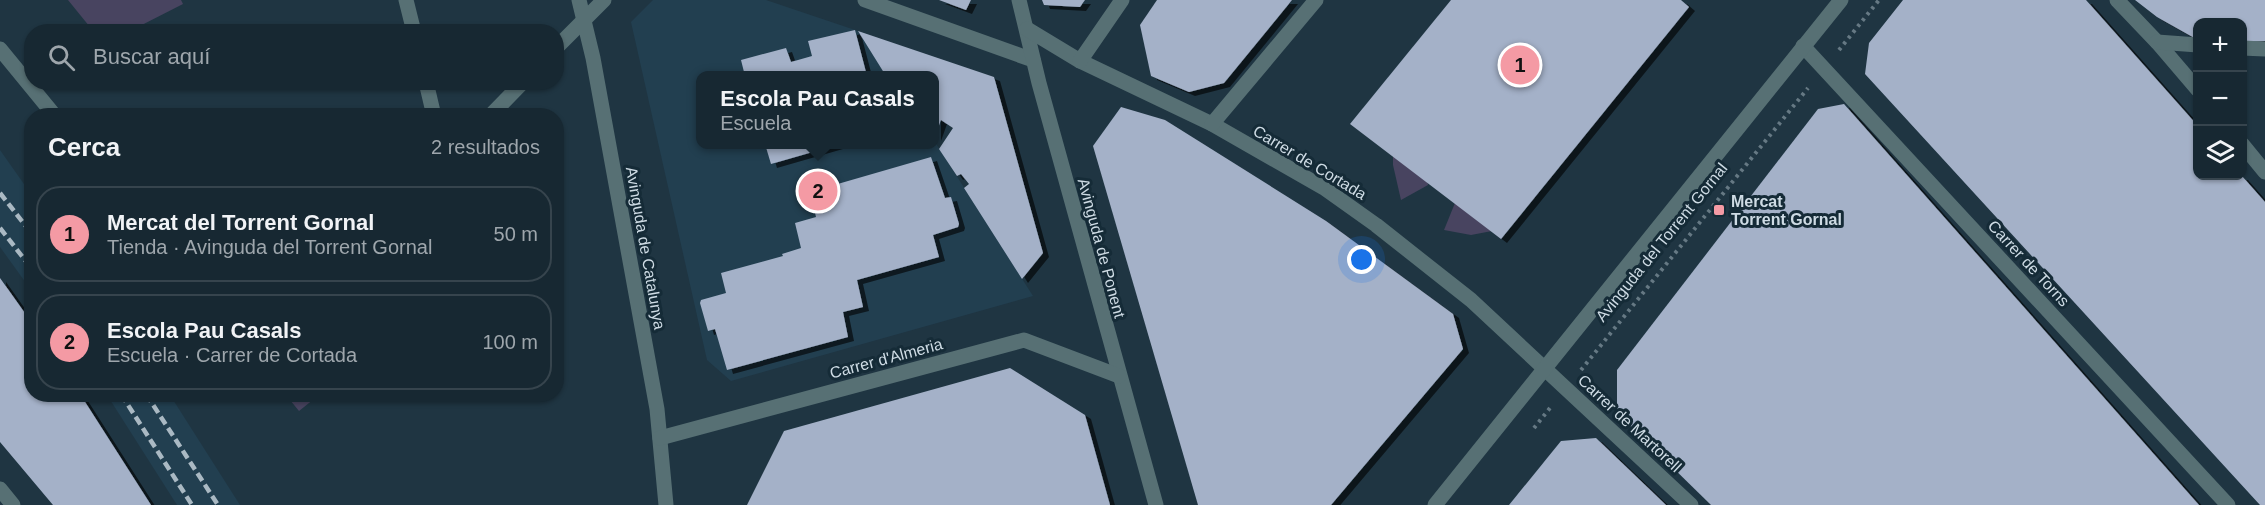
<!DOCTYPE html>
<html lang="es">
<head>
<meta charset="utf-8">
<style>
  :root { --surface:#172832; --page:#24343e; --text:#f1f3f6; --muted:#9ea6ac; --line:#36444d; --accent:#f49aa4 }
  body { margin:0; font-family:Arial,sans-serif; background:var(--page); color:var(--text) }
  .controls { position:absolute; right:18px; top:18px; display:grid; overflow:hidden; border-radius:12px; box-shadow:0 2px 4px #0004 }
  .controls button { width:54px; height:54px; display:grid; place-items:center; padding:0; border:0; border-bottom:2px solid var(--line); background:var(--surface); color:var(--text); font:30px sans-serif }
  .you { position:absolute; left:1362px; top:260px; width:21px; height:21px; margin:-15px; border:4px solid #fff; border-radius:50%; background:#1a73e8; box-shadow:0 0 0 9px #1a73e833 }
  .badge { display:grid; place-items:center; width:39px; height:39px; border-radius:50%; background:var(--accent); color:#111; font-size:20px; font-weight:700 }
  .pin { position:absolute; translate:-50% -50%; border:3px solid #fff; box-shadow:0 2px 6px #0006 }
  .popup { position:absolute; left:696px; top:71px; width:243px; height:78px; box-sizing:border-box; display:grid; place-content:center; border-radius:12px; background:var(--surface); filter:drop-shadow(0 2px 4px #0005); font-size:20px; white-space:nowrap; color:var(--muted) }
  .popup b { font-size:22px; color:var(--text) }
  .popup::after { content:''; position:absolute; left:50%; top:100%; margin-left:-12px; border:12px solid transparent; border-top-color:var(--surface) }
  .list { margin:0; padding:0; list-style:none }
  h2 { display:flex; justify-content:space-between; align-items:center; height:78px; margin:0; padding:0 24px; font-size:26px }
  h2 small { font-size:20px; font-weight:400; color:var(--muted) }
  .list li { display:grid; grid-template-columns:39px 1fr auto; gap:18px; align-items:center; box-sizing:border-box; height:96px; margin:0 12px 12px; padding:0 12px; border:2px solid var(--line); border-radius:24px }
  .list b { display:block; font-size:22px; white-space:nowrap }
  .list p { margin:0; font-size:20px; white-space:nowrap; color:var(--muted) }
  .list em { font-size:20px; font-style:normal; color:var(--muted) }
  .icon { flex:none; width:33px; height:33px; fill:none; stroke:currentColor; stroke-width:2; stroke-linecap:round; stroke-linejoin:round }
  .map { position:relative; flex:none; width:2265px; height:505px; overflow:hidden }
  .search { position:absolute; background:var(--surface); box-shadow:0 2px 4px #0004; left:24px; top:24px; width:540px; height:66px; display:flex; align-items:center; gap:15px; box-sizing:border-box; padding:0 21px; border-radius:24px; color:var(--muted); font-size:22px }
  .panel { position:absolute; background:var(--surface); box-shadow:0 2px 4px #0004; left:24px; top:108px; width:540px; height:294px; border-radius:24px }
  .map>svg:first-child { display:block }
</style>
</head>
<body>
<div class="map">
<svg width="2265" height="505" viewBox="0 0 2265 505">
  <defs>
    <filter id="shadow"><feDropShadow dx="6" dy="4" stdDeviation="0" flood-color="#0009"/></filter>
  </defs>
  <rect width="100%" height="100%" fill="#1f3542"/>
  <g fill="#223f50">
    <polygon points="653,0 766,0 858,31 886,75 701,76 701,144 935,144 935,142 1033,296 731,381 707,360 631,22"/>
    <polygon points="0,150 31,194 31,290 0,247"/>
    <polygon points="107,395 170,395 240,505 177,505"/>
  </g>
  <g fill="#484460">
    <polygon points="68,0 181,0 183,4 130,31 94,32"/>
    <polygon points="1393,151 1426,172 1428,185 1401,200 1393,165"/>
    <polygon points="1455,203 1492,231 1471,235 1444,230"/>
    <polygon points="286,395 319,395 299,411"/>
  </g>
  <g fill="#a4b1c8" filter="url(#shadow)">
    <polygon points="939,0 971,0 966,10"/>
    <polygon points="1042,0 1085,0 1080,7 1044,5"/>
    <polygon points="1157,0 1292,0 1224,83 1189,92 1151,76 1140,25"/>
    <polygon points="1451,0 1681,0 1689,7 1501,239 1350,124"/>
    <polygon points="1903,0 2086,0 2198,126 2198,176 2242,176 2265,202 2265,505 2260,505 1865,74 1869,43"/>
    <polygon points="2135,0 2265,0 2265,41 2242,42 2242,22 2198,22 2198,40 2157,17"/>
    <polygon points="855,30 867,76 745,76 741,60 786,48 791,62 812,56 808,41"/>
    <polygon points="858,31 994,77 1043,253 1022,279 964,188 969,184 961,174 957,176 939,149 953,128 941,120 935,137 935,76 886,76"/>
    <polygon points="1844,104 2199,505 1711,505 1617,413 1617,370 1818,109"/>
    <polygon points="1121,107 1165,120 1326,221 1453,314 1463,349 1331,505 1198,505 1093,146"/>
    <polygon points="765,144 836,144 837,145 771,164"/>
    <polygon points="931,157 945,198 951,197 959,224 958,227 933,235 939,257 857,280 863,307 843,312 848,337 727,370 715,329 708,331 700,303 701,300 726,293 721,273 783,256 782,254 801,248 795,223 816,217 810,192"/>
    <polygon points="0,278 32,323 32,394 80,394 151,505 53,505 0,442"/>
    <polygon points="1010,368 1085,415 1110,505 747,505 784,431"/>
    <polygon points="1596,438 1666,505 1509,505 1561,441"/>
  </g>
  <g fill="none" stroke-linecap="round" stroke-linejoin="round">
    <g stroke="#667984" stroke-width="4" stroke-dasharray="3 4.5" stroke-linecap="butt">
      <polyline points="1839,50 1879,0"/>
      <polyline points="1581,370 1808,88"/>
      <polyline points="1534,428 1550,408"/>
    </g>
    <g stroke="#577074" stroke-width="15">
      <polyline points="406,0 414,32"/>
      <polyline points="579,0 593,58 657,409 666,505"/>
      <polyline points="865,0 1033,60"/>
      <polyline points="1019,0 1039,83 1156,505"/>
      <polyline points="2117,0 2157,42 2198,90"/>
      <polyline points="1027,29 1080,61 1212,124 1324,188 1376,225 1471,300 1691,505"/>
      <polyline points="2157,42 2198,45"/>
      <polyline points="1803,46 2228,505"/>
      <polyline points="556,48 604,0"/>
      <polyline points="2242,48 2265,49"/>
      <polyline points="0,49 55,116"/>
      <polyline points="1080,61 1122,0"/>
      <polyline points="426,82 434,116"/>
      <polyline points="490,116 523,82"/>
      <polyline points="1212,124 1316,0"/>
      <polyline points="2242,144 2265,172"/>
      <polyline points="660,438 1024,340 1119,376"/>
      <polyline points="0,489 13,505"/>
      <polyline points="1435,505 1841,0"/>
    </g>
    <g stroke="#aab9c3" stroke-width="4.5" stroke-dasharray="9 4.5" stroke-linecap="butt">
      <polyline points="0,193 32,234"/>
      <polyline points="0,228 32,269"/>
      <polyline points="121,394 192,505"/>
      <polyline points="146,394 218,505"/>
    </g>
  </g>
  <rect fill="#f49aa4" stroke="#152b37" stroke-width="2" x="1713" y="204" width="12" height="12" rx="3"/>
  <g text-anchor="middle" stroke-width="6" stroke-linejoin="round" paint-order="stroke">
    <g font-size="16" fill="#cedbe4" stroke="#152b37">
      <text transform="translate(1310 162) rotate(31)" y="6">Carrer de Cortada</text>
      <text transform="translate(1661 242) rotate(-51)" y="6">Avinguda del Torrent Gornal</text>
      <text transform="translate(646 248) rotate(80)" y="6">Avinguda de Catalunya</text>
      <text transform="translate(1102 248) rotate(75)" y="6">Avinguda de Ponent</text>
      <text transform="translate(2029 263) rotate(47)" y="6">Carrer de Torns</text>
      <text transform="translate(886 358) rotate(-15)" y="6">Carrer d'Almeria</text>
      <text transform="translate(1630 423) rotate(43)" y="6">Carrer de Martorell</text>
    </g>
    <g font-size="16" font-weight="bold" fill="#cedbe4" stroke="#152b37" text-anchor="start">
      <text x="1731" y="207">Mercat<tspan x="1731" dy="18">Torrent Gornal</tspan></text>
    </g>
  </g>
</svg>
<div class="controls">
<button>+</button>
<button>−</button>
<button><svg class="icon" aria-label="layers" viewBox="0 0 24 24"><path d="M12 4l9 5-9 5-9-5zM3 14l9 5 9-5"/></svg></button>
</div>
<div class="you"></div>
<div class="pin badge" style="left:1520px;top:65px">1</div>
<div class="pin badge" style="left:818px;top:191px">2</div>
<div class="popup"><b>Escola Pau Casals</b>Escuela</div>
<div class="search"><svg class="icon" aria-label="search" viewBox="0 0 24 24"><circle cx="10" cy="10" r="6"/><path d="M15 15l6 6"/></svg>Buscar aquí</div>
<section class="panel">
<h2>Cerca<small>2 resultados</small></h2>
<ul class="list">
<li><span class="badge">1</span><div><b>Mercat del Torrent Gornal</b><p>Tienda · Avinguda del Torrent Gornal</p></div><em>50 m</em></li>
<li><span class="badge">2</span><div><b>Escola Pau Casals</b><p>Escuela · Carrer de Cortada</p></div><em>100 m</em></li>
</ul>
</section>
</div>
</body>
</html>
